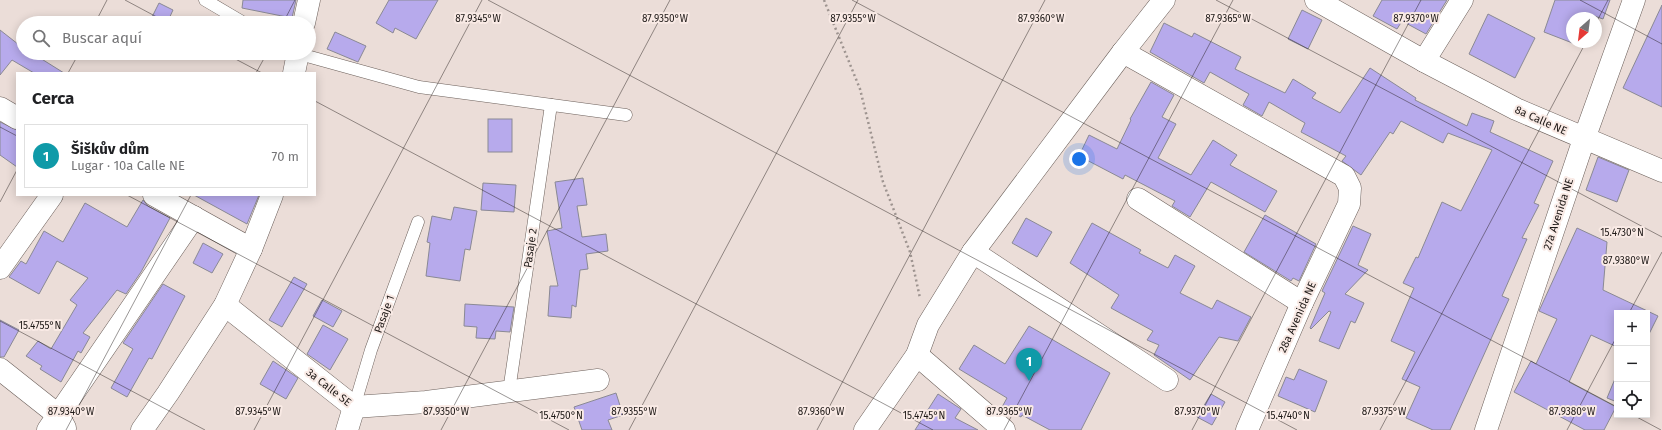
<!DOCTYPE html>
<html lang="es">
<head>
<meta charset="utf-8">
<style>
  :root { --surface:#fff; --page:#f2f2f2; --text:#202124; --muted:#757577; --line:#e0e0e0; --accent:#7c3aed }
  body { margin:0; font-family:"Fira Sans",sans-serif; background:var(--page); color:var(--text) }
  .controls { position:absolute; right:12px; bottom:12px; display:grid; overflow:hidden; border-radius:0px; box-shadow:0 2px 10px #0003 }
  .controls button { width:36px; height:36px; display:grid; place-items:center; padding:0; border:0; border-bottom:1px solid var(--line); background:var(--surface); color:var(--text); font:20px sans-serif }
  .compass { position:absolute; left:1566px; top:12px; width:36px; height:36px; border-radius:50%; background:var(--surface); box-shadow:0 2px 10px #0003; rotate:208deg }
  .you { position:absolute; left:1079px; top:159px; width:14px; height:14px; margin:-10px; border:3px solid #fff; border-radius:50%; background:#1a73e8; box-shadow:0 0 0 6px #1a73e833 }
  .badge { display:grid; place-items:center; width:26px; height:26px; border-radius:50%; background:var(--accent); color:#fff; font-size:13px; font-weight:700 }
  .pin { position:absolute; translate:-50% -33px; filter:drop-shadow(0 1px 2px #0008) }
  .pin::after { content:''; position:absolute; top:21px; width:14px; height:12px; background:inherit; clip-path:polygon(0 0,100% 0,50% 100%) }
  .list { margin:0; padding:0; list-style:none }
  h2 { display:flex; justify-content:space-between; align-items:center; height:52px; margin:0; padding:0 16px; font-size:17px }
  h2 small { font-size:13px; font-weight:400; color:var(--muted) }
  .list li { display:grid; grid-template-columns:26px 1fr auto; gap:12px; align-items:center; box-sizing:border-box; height:64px; margin:0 8px 8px; padding:0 8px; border:1px solid var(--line); border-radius:0px }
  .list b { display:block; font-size:15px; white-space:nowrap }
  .list p { margin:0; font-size:13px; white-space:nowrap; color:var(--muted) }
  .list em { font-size:13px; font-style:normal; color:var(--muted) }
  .icon { flex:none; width:22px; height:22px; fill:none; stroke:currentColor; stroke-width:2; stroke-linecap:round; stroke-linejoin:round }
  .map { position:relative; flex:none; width:1662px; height:430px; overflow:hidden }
  .search { position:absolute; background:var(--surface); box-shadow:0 2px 10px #0003; left:16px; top:16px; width:300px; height:44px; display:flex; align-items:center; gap:10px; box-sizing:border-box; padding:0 14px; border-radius:22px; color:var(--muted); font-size:15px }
  .panel { position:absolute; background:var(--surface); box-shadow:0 2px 10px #0003; left:16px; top:72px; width:300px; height:124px; border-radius:0px }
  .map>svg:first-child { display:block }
</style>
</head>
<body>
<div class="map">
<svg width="1662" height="430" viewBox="0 0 1662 430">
  <rect width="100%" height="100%" fill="#ebddd8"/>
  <g fill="#b7aaec" stroke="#8a8994">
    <polygon points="243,0 296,0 292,18 242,8"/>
    <polygon points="389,0 438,0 416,39 395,28 393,33 376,23"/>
    <polygon points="1382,0 1447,0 1426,34 1402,21 1397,29 1373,16"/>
    <polygon points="1555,0 1610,0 1603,19 1586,13 1584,18 1572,18 1572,42 1575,42 1575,44 1544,32"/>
    <polygon points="159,3 173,10 167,23 149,23"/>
    <polygon points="1662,5 1662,107 1623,88"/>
    <polygon points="1302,10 1322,20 1308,49 1288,39"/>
    <polygon points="1488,14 1535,38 1515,78 1469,54"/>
    <polygon points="1164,23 1192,37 1194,33 1241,57 1235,69 1285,93 1293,79 1316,93 1312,98 1340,113 1370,68 1416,98 1415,100 1467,126 1472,113 1494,121 1490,132 1553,161 1534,203 1539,205 1522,238 1527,239 1502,296 1509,299 1450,430 1433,430 1406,418 1420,387 1402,379 1415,352 1391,341 1414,288 1403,283 1416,257 1418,258 1442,202 1461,211 1492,150 1448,133 1443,143 1401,121 1393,134 1390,132 1361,175 1342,161 1346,156 1301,132 1305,123 1269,102 1262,116 1243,105 1249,94 1210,72 1204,83 1150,52"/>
    <polygon points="0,30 23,48 23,53 32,53 64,73 34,73 12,60 0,75"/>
    <polygon points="335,32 366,46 358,62 327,49"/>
    <polygon points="1151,82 1174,95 1162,117 1176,124 1158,158 1191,175 1213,140 1237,155 1230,165 1277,191 1265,212 1211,182 1190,217 1172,206 1175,201 1125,175 1123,179 1079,156 1089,135 1117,149 1131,120 1130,119"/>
    <rect x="488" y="119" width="24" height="33"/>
    <polygon points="0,122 17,130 17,167 0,155"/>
    <polygon points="1598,157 1629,170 1617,202 1586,190"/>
    <polygon points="583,178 587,205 577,206 582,237 606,234 608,251 586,254 588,269 580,270 576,307 572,305 571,318 548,316 550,286 558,286 547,231 562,228 555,182"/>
    <polygon points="483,183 516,185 514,212 481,210"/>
    <polygon points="194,195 259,195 247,224"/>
    <polygon points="143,200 148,206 170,218 141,272 126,294 117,290 83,333 90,337 81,353 78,351 61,382 40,369 42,366 26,356 38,341 51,349 77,305 70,300 88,278 57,261 39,294 9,277 21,261 26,264 44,231 63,242 85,203 127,227"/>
    <polygon points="454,207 477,211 470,250 465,249 460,281 426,276 430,243 427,242 432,216 451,220"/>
    <polygon points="1265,215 1316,244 1299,281 1293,278 1291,281 1244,252"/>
    <polygon points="1026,218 1052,232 1037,257 1012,243"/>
    <polygon points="1092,223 1141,250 1139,253 1168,268 1175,255 1195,266 1180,293 1212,309 1217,300 1251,317 1238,341 1219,337 1190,380 1154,355 1159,345 1147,340 1153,331 1111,308 1119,295 1070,263"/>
    <polygon points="1353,226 1371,234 1358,265 1368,270 1345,294 1364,303 1355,323 1351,321 1339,349 1319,341 1331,312 1329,311 1311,329 1310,328 1325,293 1322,291"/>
    <polygon points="1577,228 1607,242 1603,290 1658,316 1647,338 1647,313 1617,313 1617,347 1591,335 1569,382 1616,407 1604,430 1585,430 1514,392 1531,361 1536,364 1557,319 1539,311"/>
    <polygon points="203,243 223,254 212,273 193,263"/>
    <polygon points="294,277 307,284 282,327 269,320"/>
    <polygon points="163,284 185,296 152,359 149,358 127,397 111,388 133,349 123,343"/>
    <polygon points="322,300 342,311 333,327 313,316"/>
    <polygon points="465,304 514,307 510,332 496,331 495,339 476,338 477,327 464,326"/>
    <polygon points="0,320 19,330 4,357 0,357"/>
    <polygon points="323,325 348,339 330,370 307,354"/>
    <polygon points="1029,326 1110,373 1081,430 1050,430 1022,415 1021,417 1002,407 1007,398 959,369 974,345 1005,364"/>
    <polygon points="273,361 298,378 286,399 260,384"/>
    <polygon points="1299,369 1327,381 1315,412 1278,396 1286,377 1294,380"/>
    <polygon points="1617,374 1617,402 1607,398"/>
    <polygon points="616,393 623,415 608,420 612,430 582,430 574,407"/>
    <polygon points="938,394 961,409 955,418 978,430 915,430"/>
    <polygon points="1211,394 1225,402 1212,425 1197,417"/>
  </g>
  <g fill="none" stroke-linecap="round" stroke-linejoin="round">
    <defs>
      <g id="service">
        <polyline points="205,0 244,23"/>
        <polyline points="296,53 419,87 626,115"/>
        <polyline points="509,391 551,105"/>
        <polyline points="354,407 371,350 418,222"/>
      </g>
      <g id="minor">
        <polyline points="1316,0 1424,61 1516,109 1662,171"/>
        <polyline points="304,23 309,0"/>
        <polyline points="1123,52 1344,176 1350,188 1349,204 1302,303 1247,430"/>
        <polyline points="1424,61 1462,0"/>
        <polyline points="294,73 298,53"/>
        <polyline points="0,108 17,118"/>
        <polyline points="154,195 251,249"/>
        <polyline points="1138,199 1302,303"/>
        <polyline points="973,252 1167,380"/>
        <polyline points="0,268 52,195"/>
        <polyline points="225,305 354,407 426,402 598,380"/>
        <polyline points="917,355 1004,430"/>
        <polyline points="0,369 58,415 65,428"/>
        <polyline points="48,430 194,217"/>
        <polyline points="142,430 168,393 225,305 251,249 272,195"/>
        <polyline points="347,430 354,407"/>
        <polyline points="865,430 917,355 928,325 973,252 1123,52 1164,0"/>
        <polyline points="1486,430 1584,139 1634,0"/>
      </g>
    </defs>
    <use href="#service" stroke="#6c605b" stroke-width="13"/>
    <use href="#minor" stroke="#6c605b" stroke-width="23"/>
    <polyline stroke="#9e9490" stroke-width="2.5" stroke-dasharray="2 3" stroke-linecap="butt" points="824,0 860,89 883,182 910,252 920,298"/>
    <use href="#service" stroke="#fff" stroke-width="12"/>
    <use href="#minor" stroke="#fff" stroke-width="22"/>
  </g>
  <path fill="none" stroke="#1e1917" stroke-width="1" stroke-opacity="0.45" d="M125,0L168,23M488,0L1297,430M852,0L1617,407M1216,0L1662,237M1580,0L1662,44M95,23L107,0M283,23L295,0M1596,23L1608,0M224,53L262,73M68,73L79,53M256,73L267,53M315,101L933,430M0,127L17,136M127,195L569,430M0,202L17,170M1629,313L1662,252M0,321L205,430M1633,415L1661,430M66,430L191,195M254,430L482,0M441,430L670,0M629,430L858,0M817,430L1045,0M1004,430L1233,0M1192,430L1421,0M1380,430L1586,42M1567,430L1617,336"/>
  <g text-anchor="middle" stroke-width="4" stroke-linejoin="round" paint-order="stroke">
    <g font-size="11" fill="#1e1917" stroke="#f9eae5">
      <text transform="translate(1541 120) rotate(24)" y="4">8a Calle NE</text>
      <text transform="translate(1558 214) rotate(-72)" y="4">27a Avenida NE</text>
      <text transform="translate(530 248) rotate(-82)" y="4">Pasaje 2</text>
      <text transform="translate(384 314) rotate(-70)" y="4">Pasaje 1</text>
      <text transform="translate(1297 317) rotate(-66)" y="4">28a Avenida NE</text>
      <text transform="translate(329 387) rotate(38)" y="4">3a Calle SE</text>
    </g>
  </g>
  <g font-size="10" text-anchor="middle" fill="#1e1917" stroke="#f9eae5" stroke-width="4" stroke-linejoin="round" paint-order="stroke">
    <text x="478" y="22">87.9345°W</text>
    <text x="665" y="22">87.9350°W</text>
    <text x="853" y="22">87.9355°W</text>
    <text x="1041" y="22">87.9360°W</text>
    <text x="1228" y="22">87.9365°W</text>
    <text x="1416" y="22">87.9370°W</text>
    <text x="1622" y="236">15.4730°N</text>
    <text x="1626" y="264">87.9380°W</text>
    <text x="40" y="329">15.4755°N</text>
    <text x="71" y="415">87.9340°W</text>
    <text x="258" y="415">87.9345°W</text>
    <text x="446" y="415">87.9350°W</text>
    <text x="634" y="415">87.9355°W</text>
    <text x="821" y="415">87.9360°W</text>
    <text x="1009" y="415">87.9365°W</text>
    <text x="1197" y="415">87.9370°W</text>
    <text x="1384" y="415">87.9375°W</text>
    <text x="1572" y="415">87.9380°W</text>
    <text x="561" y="419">15.4750°N</text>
    <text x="924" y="419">15.4745°N</text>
    <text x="1288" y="419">15.4740°N</text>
  </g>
</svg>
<div class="controls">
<button>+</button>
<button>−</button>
<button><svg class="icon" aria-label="locate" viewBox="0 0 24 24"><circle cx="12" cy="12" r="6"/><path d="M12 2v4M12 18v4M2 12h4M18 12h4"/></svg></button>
</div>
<svg class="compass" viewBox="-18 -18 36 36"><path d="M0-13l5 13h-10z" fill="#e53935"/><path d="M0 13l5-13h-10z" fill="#757577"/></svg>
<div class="you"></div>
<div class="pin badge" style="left:1029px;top:381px;background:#0f9aa8">1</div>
<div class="search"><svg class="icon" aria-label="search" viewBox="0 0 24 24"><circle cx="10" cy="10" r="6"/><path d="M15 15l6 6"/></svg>Buscar aquí</div>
<section class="panel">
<h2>Cerca<small></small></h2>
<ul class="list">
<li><span class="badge" style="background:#0f9aa8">1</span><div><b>Šiškův dům</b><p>Lugar · 10a Calle NE</p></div><em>70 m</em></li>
</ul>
</section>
</div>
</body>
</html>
